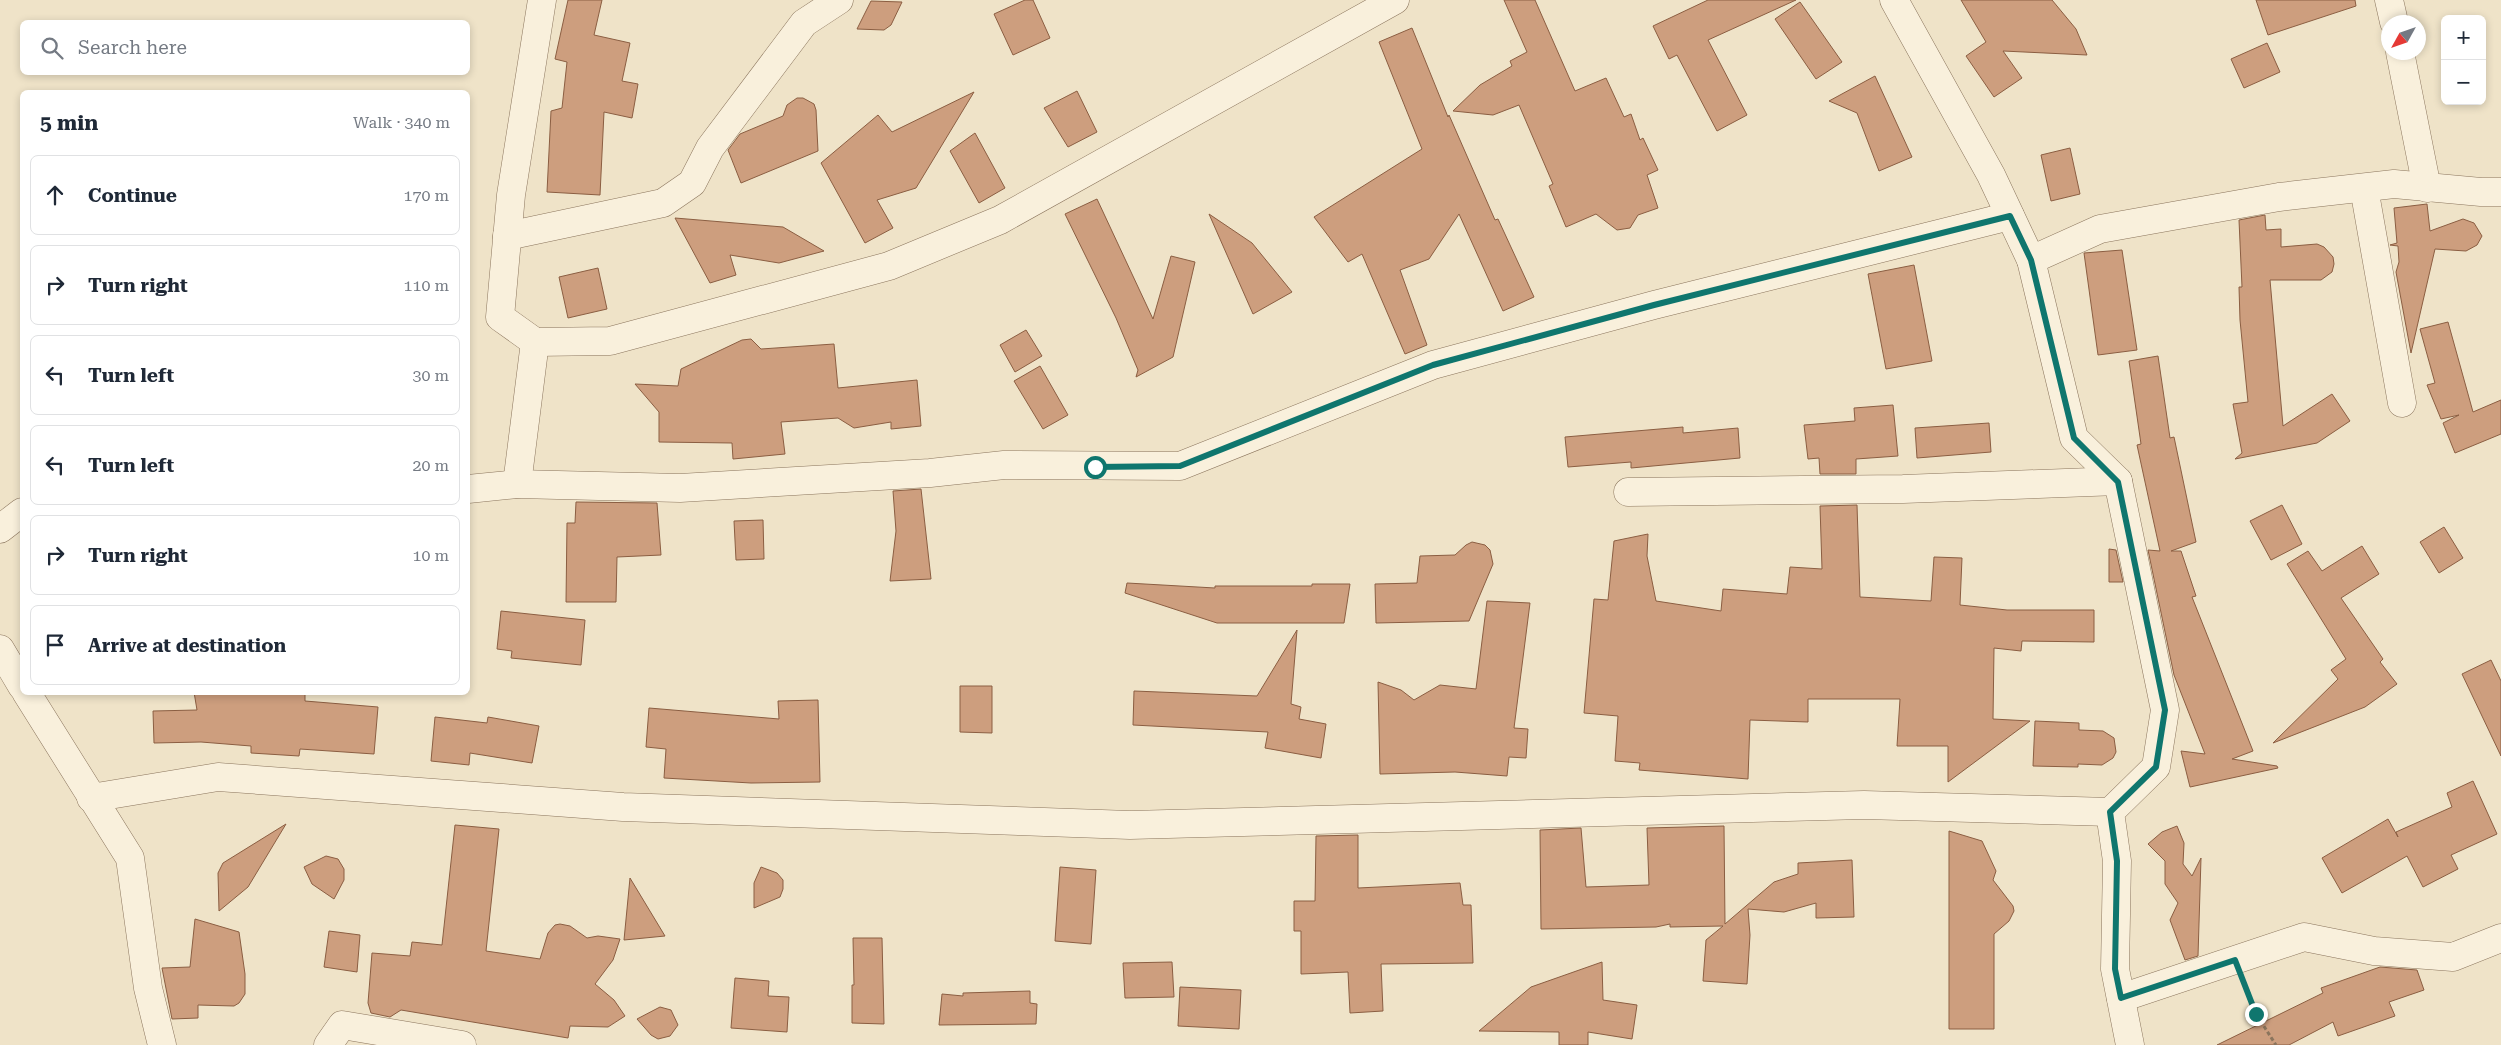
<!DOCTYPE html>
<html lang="en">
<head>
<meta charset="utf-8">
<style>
  :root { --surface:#fff; --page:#f2f2f3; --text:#1f2937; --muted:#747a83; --line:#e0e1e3 }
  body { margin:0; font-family:"Roboto Serif",serif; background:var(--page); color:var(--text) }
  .controls { position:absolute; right:15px; top:15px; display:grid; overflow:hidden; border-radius:8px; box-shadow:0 2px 8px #0003 }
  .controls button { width:45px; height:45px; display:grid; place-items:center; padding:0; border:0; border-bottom:1px solid var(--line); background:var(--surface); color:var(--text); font:25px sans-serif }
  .compass { position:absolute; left:2381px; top:15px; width:45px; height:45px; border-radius:50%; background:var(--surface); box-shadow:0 2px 8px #0003; rotate:230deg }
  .stop { position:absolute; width:15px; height:15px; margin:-11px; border:4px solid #0f766e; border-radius:50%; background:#fff }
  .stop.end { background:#0f766e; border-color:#fff; box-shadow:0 1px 5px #0008 }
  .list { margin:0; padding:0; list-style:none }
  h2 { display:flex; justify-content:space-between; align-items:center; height:65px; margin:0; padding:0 20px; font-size:21px }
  h2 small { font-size:16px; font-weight:400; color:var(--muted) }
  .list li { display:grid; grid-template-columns:32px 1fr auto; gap:15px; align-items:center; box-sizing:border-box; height:80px; margin:0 10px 10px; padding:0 10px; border:1px solid var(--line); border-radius:8px }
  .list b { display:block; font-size:19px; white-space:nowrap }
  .list em { font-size:16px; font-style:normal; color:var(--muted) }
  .icon { flex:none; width:28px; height:28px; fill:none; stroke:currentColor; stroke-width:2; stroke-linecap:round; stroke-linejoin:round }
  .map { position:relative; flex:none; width:2501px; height:1045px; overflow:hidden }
  .search { position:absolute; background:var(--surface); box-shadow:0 2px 8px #0003; left:20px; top:20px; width:450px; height:55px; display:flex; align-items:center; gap:12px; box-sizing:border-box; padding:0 18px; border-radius:8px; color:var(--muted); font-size:19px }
  .panel { position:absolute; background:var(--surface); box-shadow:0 2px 8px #0003; left:20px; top:90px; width:450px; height:605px; border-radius:8px }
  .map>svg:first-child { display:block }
</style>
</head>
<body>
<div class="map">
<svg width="2501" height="1045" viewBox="0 0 2501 1045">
  <rect width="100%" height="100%" fill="#efe3c8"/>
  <g fill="#cd9e7e" stroke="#8b5e42">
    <polygon points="568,0 602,0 594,35 630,43 622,81 638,84 632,118 604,112 600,195 547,192 551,111 562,108 567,62 555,59"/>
    <polygon points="1025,0 1033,0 1050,38 1013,55 994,14"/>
    <polygon points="1504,0 1535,0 1575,91 1606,78 1624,117 1631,114 1640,140 1643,138 1658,170 1647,175 1658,208 1638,215 1630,228 1617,230 1596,214 1566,227 1549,186 1553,184 1519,105 1493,115 1453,111 1480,85 1512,66 1510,61 1527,52"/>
    <polygon points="1708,0 1796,0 1708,40 1747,115 1717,131 1677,55 1669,59 1653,26"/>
    <polygon points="1961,0 2052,0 2076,29 2087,55 2003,51 2022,78 1994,97 1966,56 1986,42"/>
    <polygon points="2256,0 2355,0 2356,6 2268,35"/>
    <polygon points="871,1 902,2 891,25 884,30 857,29"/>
    <polygon points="1800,2 1842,62 1816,79 1775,19"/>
    <polygon points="1412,28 1448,117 1449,115 1495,220 1498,219 1534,297 1503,311 1459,214 1429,259 1400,270 1427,345 1405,354 1362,254 1348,262 1314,217 1422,149 1379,42"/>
    <polygon points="2267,43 2280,72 2244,88 2231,59"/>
    <polygon points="1875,76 1912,157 1879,171 1857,113 1829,101"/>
    <polygon points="1077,91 1097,132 1068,147 1044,108"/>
    <polygon points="974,92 916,188 877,200 893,228 865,243 821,163 878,115 892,132"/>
    <polygon points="797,98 803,98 814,104 816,110 818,151 741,183 728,150 740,134 783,116 787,105"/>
    <polygon points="975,133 1005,188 979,203 950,151"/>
    <polygon points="2070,148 2080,194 2051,201 2041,155"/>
    <polygon points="1097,199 1153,319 1171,256 1195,262 1173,357 1136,377 1138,370 1116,318 1065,214"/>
    <polygon points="2427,204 2430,231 2463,219 2474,223 2482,236 2477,245 2466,251 2435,249 2411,353 2396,272 2399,262 2398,246 2390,245 2397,243 2394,208"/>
    <polygon points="1209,214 1252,243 1292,292 1253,314"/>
    <polygon points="2265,215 2266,230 2281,229 2281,247 2317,244 2324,247 2333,257 2334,264 2332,272 2321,280 2270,280 2283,426 2332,394 2350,421 2317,443 2235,459 2242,453 2233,404 2248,402 2240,320 2239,287 2242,287 2239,220"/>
    <polygon points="675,218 783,227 824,251 779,263 730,255 736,275 710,283"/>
    <polygon points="2122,250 2137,350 2098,355 2084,253"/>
    <polygon points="1914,265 1932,361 1886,369 1868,274"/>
    <polygon points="598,268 607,309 568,318 559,277"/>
    <polygon points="2448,322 2473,412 2501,400 2501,434 2455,453 2443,423 2459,415 2441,419 2427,385 2435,383 2420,329"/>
    <polygon points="1026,330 1042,356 1015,372 1000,345"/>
    <polygon points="751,339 761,349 834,344 838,388 917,380 921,426 891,429 891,422 854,428 838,418 781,422 785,454 733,459 732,443 659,442 659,412 635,384 678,386 681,369 742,340"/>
    <polygon points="2158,356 2170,438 2174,437 2196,542 2171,551 2181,551 2196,596 2192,597 2253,751 2232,759 2277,766 2278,768 2190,787 2181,751 2205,754 2174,675 2148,550 2160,551 2137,445 2141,444 2129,361"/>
    <polygon points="1040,366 1068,415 1043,429 1014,381"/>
    <polygon points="1893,405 1898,456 1856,459 1856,474 1820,474 1819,458 1808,459 1804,425 1855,421 1854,408"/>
    <polygon points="1989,423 1991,452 1917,458 1915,428"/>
    <polygon points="1683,427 1683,433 1738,428 1740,458 1631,468 1631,462 1568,467 1565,437"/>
    <polygon points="921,489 931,579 890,581 896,531 893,491"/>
    <polygon points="576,502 657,503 661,555 617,557 616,602 566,602 567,523 575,523"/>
    <polygon points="1857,505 1860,597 1931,601 1934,557 1962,558 1960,605 2007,610 2094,610 2094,642 2022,641 2021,651 1994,648 1993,719 2030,721 1948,782 1948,746 1897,746 1900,699 1808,699 1808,722 1750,720 1748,779 1639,770 1640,763 1615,761 1618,716 1584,713 1594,599 1608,600 1614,541 1648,534 1647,556 1656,601 1721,611 1723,589 1787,594 1790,567 1822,569 1820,506"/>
    <polygon points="2282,505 2302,544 2271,560 2250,521"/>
    <polygon points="763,520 764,559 736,560 734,521"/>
    <polygon points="2444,527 2463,558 2439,573 2420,542"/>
    <polygon points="1472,542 1485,545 1490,550 1493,564 1469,621 1376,623 1375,584 1417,583 1420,556 1455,555 1466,545"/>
    <polygon points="2362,546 2379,574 2341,598 2383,659 2380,662 2397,684 2365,707 2273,743 2338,679 2331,670 2346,659 2287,564 2308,551 2322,571"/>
    <polygon points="2109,549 2116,550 2123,582 2109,582"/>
    <polygon points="1127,583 1215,588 1215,586 1312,586 1312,584 1350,584 1344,623 1217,623 1125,593"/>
    <polygon points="1487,601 1530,603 1514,728 1528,729 1526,758 1509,757 1507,776 1455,772 1380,774 1378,682 1401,690 1414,700 1440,685 1476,689"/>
    <polygon points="501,611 585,620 581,665 511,658 512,651 497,649"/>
    <polygon points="1297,630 1291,704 1301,707 1299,719 1326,724 1321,758 1265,748 1268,732 1133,725 1134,691 1257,696"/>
    <polygon points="2491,660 2501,681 2501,756 2462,674"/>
    <polygon points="960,686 992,686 992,733 960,732"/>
    <polygon points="194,692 305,692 305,701 378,707 374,754 300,749 299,756 251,753 251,746 201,742 154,743 153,711 197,710"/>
    <polygon points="818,700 820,782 751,783 664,778 666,749 646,747 649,708 779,719 778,701"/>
    <polygon points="435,717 487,723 488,717 539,726 532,763 470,753 469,765 431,761"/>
    <polygon points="2035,721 2079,723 2079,730 2103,731 2114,738 2116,752 2113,758 2102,765 2078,764 2078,767 2033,766"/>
    <polygon points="2473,781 2497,834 2451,855 2458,869 2423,887 2407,856 2342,893 2322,858 2388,819 2398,837 2396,832 2452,807 2447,793"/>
    <polygon points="286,824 248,887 219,911 218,873 223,863"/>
    <polygon points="455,825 499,829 486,951 540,959 548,933 555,925 560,924 570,926 587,938 598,936 620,939 613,960 595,984 614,1000 625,1016 608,1027 570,1026 568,1038 401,1010 390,1017 371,1013 368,1003 372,953 410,956 412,942 442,945"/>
    <polygon points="1724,826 1725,924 1774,882 1798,874 1798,863 1852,860 1854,917 1816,918 1816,903 1784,912 1748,909 1750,935 1747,984 1703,981 1706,940 1723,926 1670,927 1670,924 1656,927 1541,929 1540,830 1581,828 1586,887 1649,885 1647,828"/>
    <polygon points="2177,826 2184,843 2183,864 2192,876 2201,858 2198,956 2185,960 2170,920 2178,903 2165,884 2165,861 2148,844 2162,832"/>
    <polygon points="1949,831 1982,841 1996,871 1993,880 2013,906 2014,911 2009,921 1994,934 1994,1029 1949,1029"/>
    <polygon points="1358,835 1358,888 1460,883 1463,905 1471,905 1473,963 1381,964 1383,1011 1350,1013 1348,972 1301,974 1301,931 1294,931 1294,901 1315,901 1316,836"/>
    <polygon points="326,856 338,859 344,869 344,880 334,899 312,884 304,867"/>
    <polygon points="761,867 777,873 783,880 783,889 780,897 754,908 754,883"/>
    <polygon points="1060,867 1096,870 1091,944 1055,941"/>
    <polygon points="630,878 665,936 624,940"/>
    <polygon points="195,919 239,932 245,974 245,994 239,1003 234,1006 198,1005 198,1018 172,1019 162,968 190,967"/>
    <polygon points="329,931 360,935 357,972 324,967"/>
    <polygon points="853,938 882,938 884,1024 852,1023 852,985 854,985"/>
    <polygon points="1172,962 1174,997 1125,998 1123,963"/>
    <polygon points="1602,962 1603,1000 1637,1005 1632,1039 1588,1032 1588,1045 1559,1045 1559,1032 1479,1031 1531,987"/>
    <polygon points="2380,967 2417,970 2424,990 2389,1002 2395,1016 2338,1036 2333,1022 2289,1045 2217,1045 2323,993 2321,988"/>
    <polygon points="735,978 769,981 768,996 789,997 787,1032 731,1028"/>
    <polygon points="1180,987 1241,990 1239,1029 1178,1026"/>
    <polygon points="1030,991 1030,1003 1037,1004 1036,1024 939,1025 942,994 963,996 963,993"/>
    <polygon points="660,1007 671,1010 678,1025 670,1036 658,1039 651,1035 637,1019"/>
  </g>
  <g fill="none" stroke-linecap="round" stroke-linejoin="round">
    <defs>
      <g id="minor">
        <polyline points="1894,0 1991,175 2031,260 2074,438 2118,481 2165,710 2156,767 2110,812 2117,861 2115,969 2130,1045"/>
        <polyline points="2389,0 2394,22"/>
        <polyline points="2400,52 2427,188"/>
        <polyline points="2364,188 2402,403"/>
        <polyline points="507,236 663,203 692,183 710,148 804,23 839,0"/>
        <polyline points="2031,260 2100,229 2279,197 2394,184 2481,192 2501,192"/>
        <polyline points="535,342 610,341 889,266 1000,220 1395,0"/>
        <polyline points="517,484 535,342 500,317 511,195 542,0"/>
        <polyline points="468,489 517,484 680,488 930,473 1004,465 1180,466 1433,365 1654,305 2010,216"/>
        <polyline points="1628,492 1903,489 2118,481"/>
        <polyline points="0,529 22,512"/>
        <polyline points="0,649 22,686"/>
        <polyline points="26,692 130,858 148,988 162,1045"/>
        <polyline points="91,798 218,777 623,807 1130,825 1864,805 2110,812"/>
        <polyline points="2121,998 2304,937 2374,951 2453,957 2501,938"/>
        <polyline points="328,1045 342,1025 462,1045"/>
      </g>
    </defs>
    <use href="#minor" stroke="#8b755d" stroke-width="29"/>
    <polyline stroke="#8b755d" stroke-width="3" stroke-dasharray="4 2.5" stroke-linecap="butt" points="2248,991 2256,1014 2276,1045"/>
    <use href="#minor" stroke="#f9f0dc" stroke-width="28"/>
  </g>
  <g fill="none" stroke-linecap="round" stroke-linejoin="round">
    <polyline stroke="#0f766e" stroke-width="6" points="1095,467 1180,466 1433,365 1654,305 2010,216 2031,260 2074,438 2118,482 2165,710 2156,767 2110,812 2117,861 2115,969 2121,998 2235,960 2256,1014"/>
  </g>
</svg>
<div class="controls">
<button>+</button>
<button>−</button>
</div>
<svg class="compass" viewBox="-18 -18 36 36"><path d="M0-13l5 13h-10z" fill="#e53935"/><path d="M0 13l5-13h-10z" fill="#747a83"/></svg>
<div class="stop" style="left:1095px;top:467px"></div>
<div class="stop end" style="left:2256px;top:1014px"></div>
<div class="search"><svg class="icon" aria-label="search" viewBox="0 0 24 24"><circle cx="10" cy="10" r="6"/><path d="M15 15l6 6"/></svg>Search here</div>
<section class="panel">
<h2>5 min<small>Walk · 340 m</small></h2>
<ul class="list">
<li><svg class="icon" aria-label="ahead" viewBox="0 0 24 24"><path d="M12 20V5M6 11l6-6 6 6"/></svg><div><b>Continue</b></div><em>170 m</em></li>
<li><svg class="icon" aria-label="right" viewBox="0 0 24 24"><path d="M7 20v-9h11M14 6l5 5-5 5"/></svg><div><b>Turn right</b></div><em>110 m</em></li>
<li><svg class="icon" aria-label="left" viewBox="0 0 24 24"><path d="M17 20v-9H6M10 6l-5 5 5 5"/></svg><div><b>Turn left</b></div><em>30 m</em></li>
<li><svg class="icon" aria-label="left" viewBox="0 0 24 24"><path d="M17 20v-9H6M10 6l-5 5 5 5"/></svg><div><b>Turn left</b></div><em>20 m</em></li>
<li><svg class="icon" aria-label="right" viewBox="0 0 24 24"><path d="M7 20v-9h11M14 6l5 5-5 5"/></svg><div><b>Turn right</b></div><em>10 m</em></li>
<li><svg class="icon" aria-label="arrive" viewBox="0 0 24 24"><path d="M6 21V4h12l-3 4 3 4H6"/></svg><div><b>Arrive at destination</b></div></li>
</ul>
</section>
</div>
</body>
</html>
